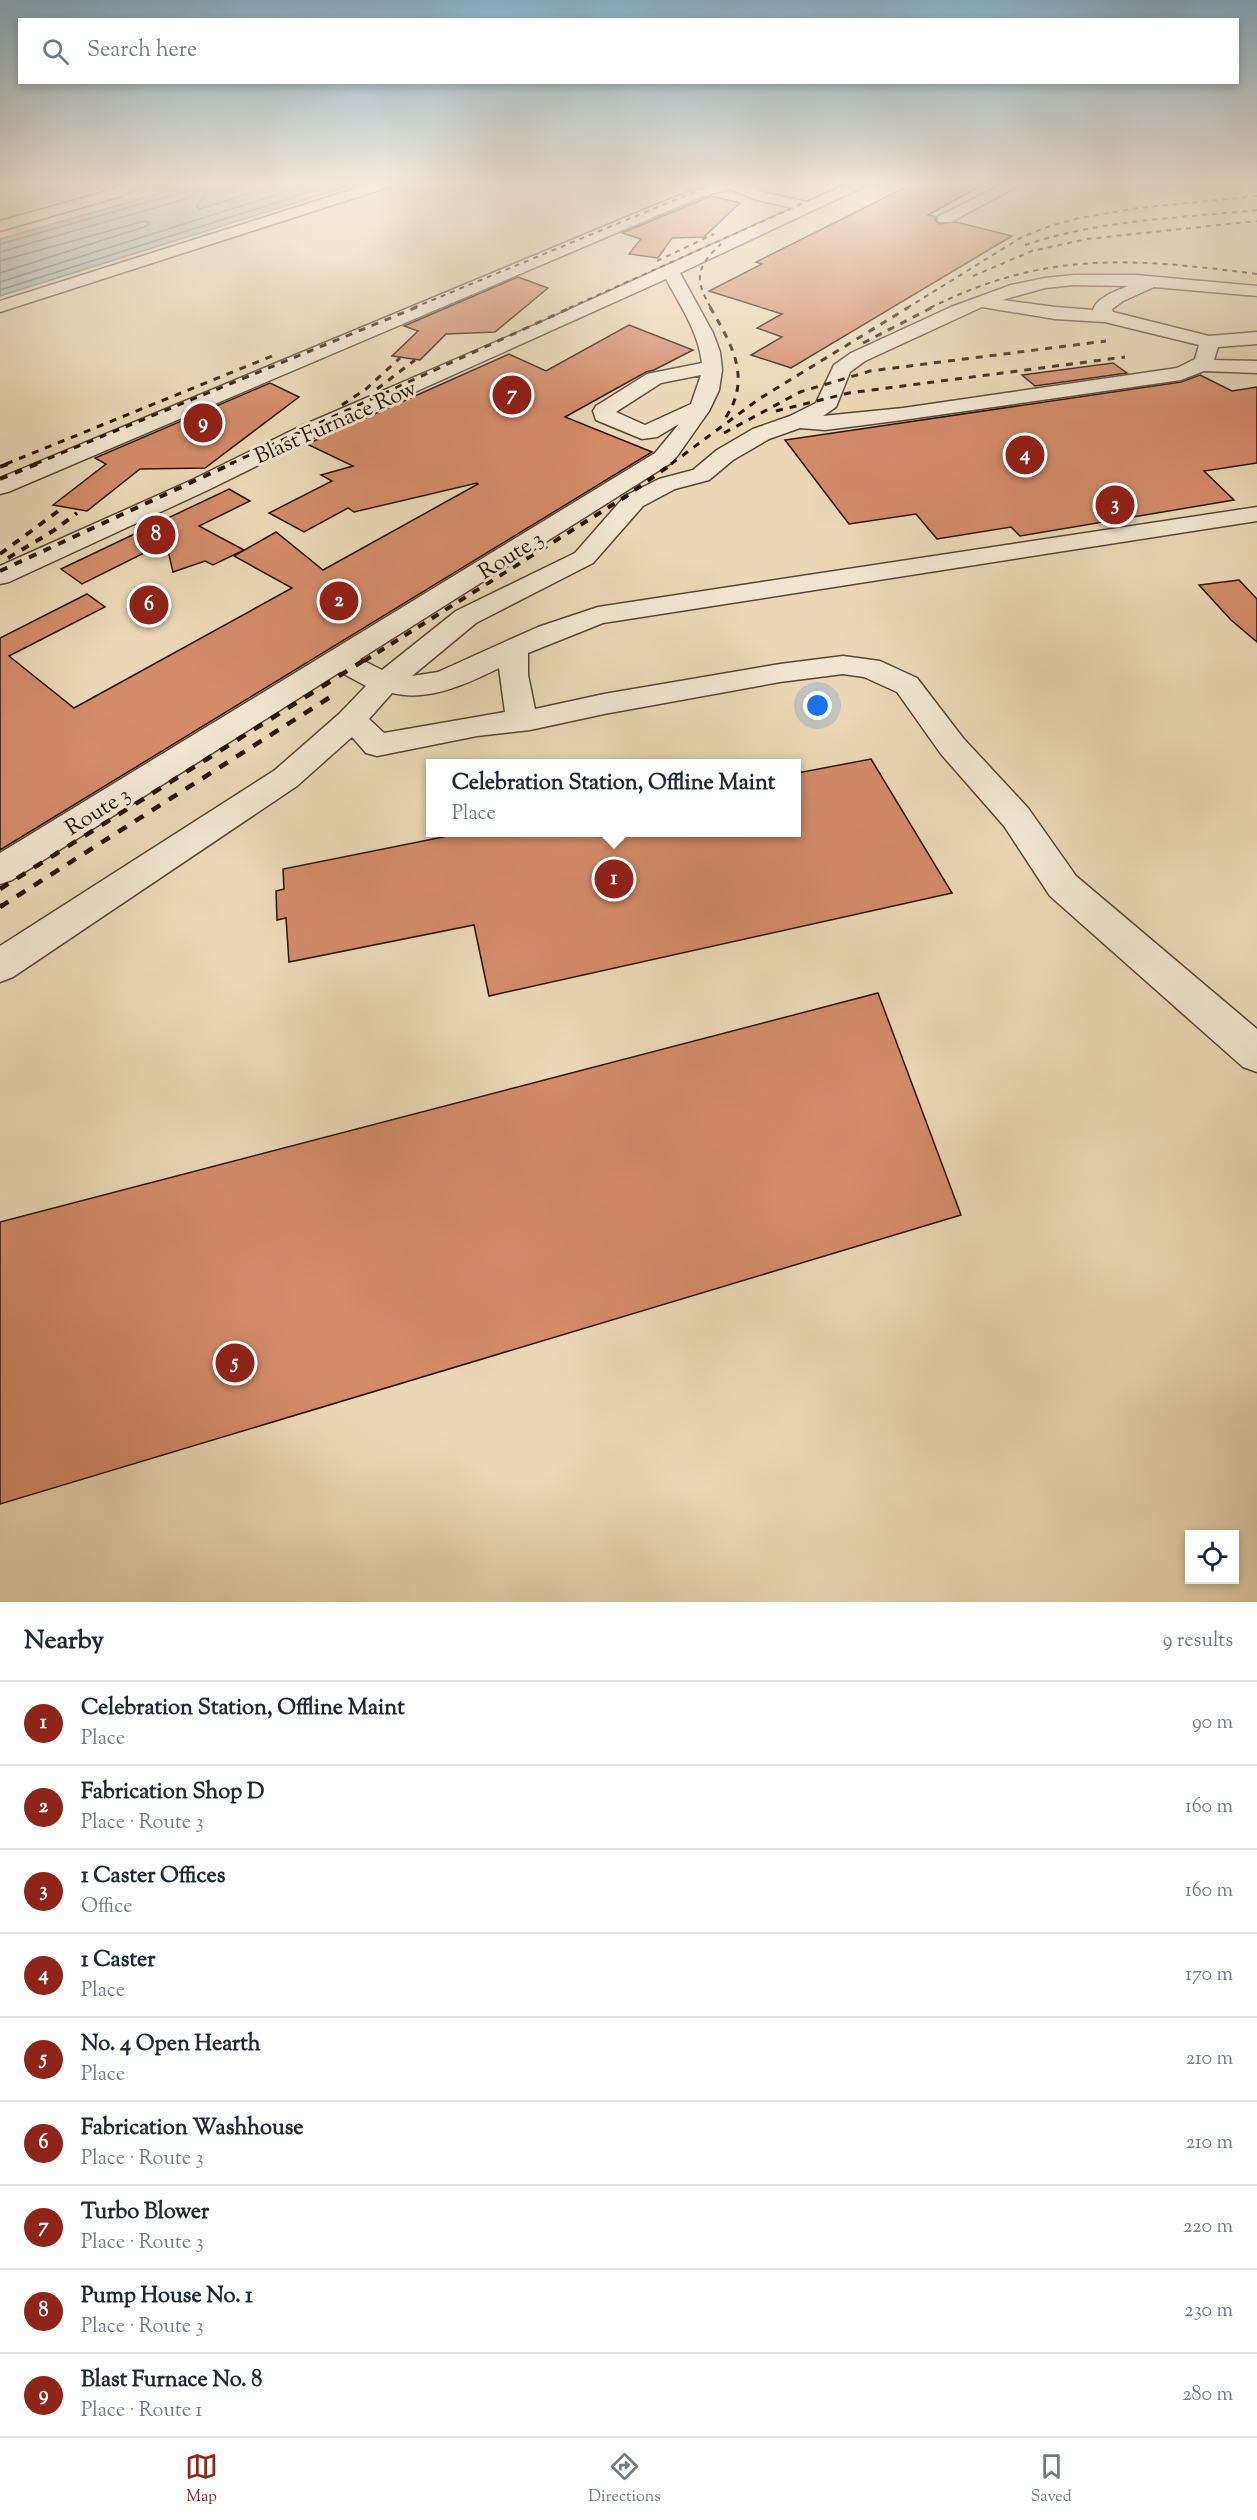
<!DOCTYPE html>
<html lang="en">
<head>
<meta charset="utf-8">
<style>
  :root { --surface:#fff; --page:#f6f6f7; --text:#1f2937; --muted:#747a83; --line:#e0e1e3; --accent:#8f2418 }
  body { margin:0; font-family:"Sorts Mill Goudy",serif; background:var(--page); color:var(--text) }
  .controls { position:absolute; right:18px; bottom:18px; display:grid; overflow:hidden; border-radius:0px; box-shadow:0 3px 9px #0003 }
  .controls button { width:54px; height:54px; display:grid; place-items:center; padding:0; border:0; border-bottom:2px solid var(--line); background:var(--surface); color:var(--text); font:30px sans-serif }
  .you { position:absolute; left:818px; top:706px; width:21px; height:21px; margin:-15px; border:4px solid #fff; border-radius:50%; background:#1a73e8; box-shadow:0 0 0 9px #1a73e833 }
  .badge { display:grid; place-items:center; width:39px; height:39px; border-radius:50%; background:var(--accent); color:#fff; font-size:20px; font-weight:700 }
  .pin { position:absolute; translate:-50% -50%; border:3px solid #fff; box-shadow:0 2px 6px #0006 }
  .popup { position:absolute; left:426px; top:759px; width:375px; height:78px; box-sizing:border-box; display:grid; place-content:center; border-radius:0px; background:var(--surface); filter:drop-shadow(0 2px 4px #0005); font-size:20px; white-space:nowrap; color:var(--muted) }
  .popup b { font-size:22px; color:var(--text) }
  .popup::after { content:''; position:absolute; left:50%; top:100%; margin-left:-12px; border:12px solid transparent; border-top-color:var(--surface) }
  .list { margin:0; padding:0; list-style:none }
  h2 { display:flex; justify-content:space-between; align-items:center; height:78px; margin:0; padding:0 24px; font-size:26px }
  h2 small { font-size:20px; font-weight:400; color:var(--muted) }
  .list li { display:grid; grid-template-columns:39px 1fr auto; gap:18px; align-items:center; box-sizing:border-box; height:84px; padding:0 24px; border-top:2px solid var(--line) }
  .list b { display:block; font-size:22px; white-space:nowrap }
  .list p { margin:0; font-size:20px; white-space:nowrap; color:var(--muted) }
  .list em { font-size:20px; font-style:normal; color:var(--muted) }
  .icon { flex:none; width:33px; height:33px; fill:none; stroke:currentColor; stroke-width:2; stroke-linecap:round; stroke-linejoin:round }
  .map { position:relative; flex:none; width:1257px; height:1602px; overflow:hidden }
  .search { position:absolute; background:var(--surface); box-shadow:0 3px 9px #0003; left:18px; right:18px; top:18px; height:66px; display:flex; align-items:center; gap:15px; box-sizing:border-box; padding:0 21px; border-radius:0px; color:var(--muted); font-size:22px }
  .sheet { height:834px; background:var(--surface) }
  nav { display:flex; justify-content:space-around; align-items:center; box-sizing:border-box; height:84px; border-top:2px solid var(--line); background:var(--surface); font-size:16px; color:var(--muted) }
  nav a { display:grid; justify-items:center; gap:3px }
  nav .on { color:var(--accent) }
  .map>svg:first-child { display:block }
</style>
</head>
<body>
<div class="map">
<svg width="1257" height="1602" viewBox="0 0 1257 1602">
  <rect width="100%" height="100%" fill="#ebd7b5"/>
  <filter id="stains"><feTurbulence type="fractalNoise" baseFrequency=".00333" numOctaves="4"/><feColorMatrix values="0 0 0 0 .2 0 0 0 0 .09 0 0 0 0 .02 0 0 0 .5 -.17"/></filter>
  <radialGradient id="worn" r=".72"><stop offset=".6" stop-color="#630" stop-opacity="0"/><stop offset="1" stop-color="#630" stop-opacity=".3"/></radialGradient>
  <polygon fill="#98b9b1" stroke="#6b776f" stroke-width="1.5" points="195,183 358,183 0,296 0,239"/>
  <g fill="none" stroke-linecap="round" stroke-linejoin="round">
    <g stroke="#60665e" stroke-width="1.5">
      <polyline points="208,183 206,195 197,205 199,209 284,183"/>
      <polyline points="0,244 187,191 191,188 192,183"/>
      <polyline points="0,252 189,198 197,192 199,183"/>
      <polyline points="0,261 145,221 149,223 147,226 0,273"/>
      <polyline points="0,282 314,183"/>
      <polyline points="0,290 338,183"/>
    </g>
  </g>
  <g fill="#d38b6a" stroke="#28140c" stroke-width="1.5">
    <polygon points="914,183 986,183 928,215 936,217 935,220 939,224 956,222 1012,236 791,368 751,355 782,337 757,328 782,314 709,291 762,264 756,262"/>
    <polygon points="711,196 740,203 704,237 672,238 658,258 629,254 641,239 622,233"/>
    <polygon points="518,277 548,288 495,332 446,334 420,360 392,356 418,331 404,326"/>
    <polygon points="629,325 693,350 654,370 646,372 565,417 652,452 0,850 0,638 87,594 105,607 9,656 74,708 292,588 234,556 276,532 323,570 478,484 477,483 354,512 348,508 304,532 269,513 332,481 321,475 353,466 307,444 509,354 546,371"/>
    <polygon points="1113,363 1127,373 1035,386 1022,375"/>
    <polygon points="1200,375 1232,391 1257,387 1257,463 1204,471 1234,500 1020,536 1011,527 937,539 916,514 849,524 785,440 1181,382"/>
    <polygon points="270,383 299,397 205,468 140,469 87,511 53,505 106,464 95,458"/>
    <polygon points="229,489 250,501 199,526 244,550 213,565 205,561 173,572 166,542 82,584 61,569"/>
    <polygon points="1239,580 1257,599 1257,642 1231,620 1199,585"/>
    <polygon points="871,759 952,893 489,996 474,925 289,962 286,918 277,920 276,891 284,889 283,869 468,832 797,832 797,773"/>
    <polygon points="878,993 961,1215 0,1504 0,1222"/>
  </g>
  <g fill="none" stroke-linecap="round" stroke-linejoin="round">
    <defs>
      <g id="minor">
        <polygon points="128,183 147,183 121,196 0,231 0,221 111,190"/>
        <polygon points="373,183 394,183 392,186 0,312 0,301"/>
        <path d="M720,183H743L766,193L807,202L849,183H867L865,186L680,273L713,333L720,352L722,370L719,390L709,411L678,455L671,463L360,659L382,670L456,611L575,553L625,496L659,479L693,470L717,450L753,429L790,416L816,403L834,365L851,353L951,307L1011,285L1045,278L1074,275H1136L1257,286V296L1154,287L1123,301L1112,309L1113,312L1209,336L1257,332V344L1218,347L1214,360L1257,361V373L1204,371L1181,380L903,420L825,430L800,428L769,439L733,460L709,480L675,489L643,506L593,563L476,623L412,676L438,672L538,627L598,607L1257,507V521L603,623L528,653V675L535,709L604,694L780,664L843,656L880,661L917,678L963,738L1028,808L1076,876L1257,1029V1072L1243,1067L1050,896L1004,826L941,754L897,692L864,677L843,674L780,682L604,714L530,730L477,736L377,756L366,753L352,737L297,786L13,977L0,982V946L275,770L339,714L366,686L340,672L12,880L0,884V853L655,453L679,424L657,437L642,439L596,420L593,411L596,406L647,374L702,363C698,331 681,307 666,279L315,437L208,490L9,582L0,584V566L192,480L299,427L542,322L793,208L757,200L730,189L703,196L8,492L0,494V478L646,209L693,190ZM1074,285L1128,286C1116,291 1097,297 1093,310L1055,307L1002,300L1045,288ZM982,307L1055,319L1105,322L1199,345L1195,359L1177,368L903,408L823,416L836,407L850,372L865,361ZM701,375L691,404L645,425L616,412L661,383ZM499,668L505,712L384,733L369,719L392,693C428,702 467,684 499,668Z"/>
        <polygon points="1005,183 1023,183 951,222 939,222 937,219 939,216"/>
      </g>
    </defs>
    <use href="#minor" stroke="#594536" stroke-width="3"/>
    <use href="#minor" fill="#f2e5cf" fill-rule="evenodd"/>
    <g stroke="#28140c" stroke-width="2" stroke-dasharray="5 5" stroke-linecap="butt">
      <path d="M1025,245C1099,220 1180,218 1257,210"/>
      <polyline points="657,261 714,234"/>
      <polyline points="973,276 1032,251 1087,239 1257,221"/>
      <polyline points="413,308 716,183"/>
      <polyline points="569,308 848,183"/>
      <path d="M711,308C694,279 696,267 721,244"/>
      <polyline points="907,308 1022,237 1050,226 1079,218 1138,208 1257,196"/>
      <path d="M930,308C1045,250 1133,258 1257,274"/>
    </g>
    <g stroke="#28140c" stroke-width="3" stroke-dasharray="7 7" stroke-linecap="butt">
      <path d="M710,307C732,345 753,379 724,420"/>
      <polyline points="863,343 933,307"/>
      <polyline points="377,389 415,360"/>
      <polyline points="342,405 366,389 400,358"/>
      <polyline points="776,411 849,393 1125,357"/>
      <polyline points="724,433 800,392 870,371 1106,341"/>
      <polyline points="6,464 272,356"/>
      <polyline points="35,464 417,307"/>
      <polyline points="230,464 572,307"/>
      <polyline points="671,464 759,399 909,307"/>
    </g>
    <g stroke="#28140c" stroke-width="4" stroke-dasharray="8 8" stroke-linecap="butt">
      <polyline points="0,467 10,463"/>
      <polyline points="0,479 39,463"/>
      <polyline points="0,554 61,509"/>
      <polyline points="8,558 53,531 77,513"/>
      <polyline points="0,571 233,463"/>
      <polyline points="364,661 625,497 673,463"/>
    </g>
    <g stroke="#28140c" stroke-width="4.5" stroke-dasharray="10 10" stroke-linecap="butt">
      <polyline points="0,889 366,659"/>
      <polyline points="0,907 335,694"/>
    </g>
    <polyline stroke="#28140c" stroke-width="5" stroke-dasharray="13 13" stroke-linecap="butt" points="0,907 3,905"/>
  </g>
  <linearGradient id="sky" x2="0" y2="1"><stop stop-color="#88b6d2"/><stop offset="0.45" stop-color="#f6edde"/><stop offset="1" stop-color="#f6edde" stop-opacity="0"/></linearGradient>
  <rect width="1257" height="407" fill="url(#sky)"/>
  <g text-anchor="middle" stroke-width="6" stroke-linejoin="round" paint-order="stroke">
    <g font-size="22" fill="#28140c" stroke="#f2e5cf">
      <text transform="translate(335 421) rotate(-24)" y="8">Blast Furnace Row</text>
      <text transform="translate(510 554) rotate(-32)" y="8">Route 3</text>
      <text transform="translate(97 810) rotate(-32)" y="8">Route 3</text>
    </g>
  </g>
  <rect width="100%" height="100%" filter="url(#stains)"/>
  <rect width="100%" height="100%" fill="url(#worn)"/>
</svg>
<div class="controls">
<button><svg class="icon" aria-label="locate" viewBox="0 0 24 24"><circle cx="12" cy="12" r="6"/><path d="M12 2v4M12 18v4M2 12h4M18 12h4"/></svg></button>
</div>
<div class="you"></div>
<div class="pin badge" style="left:614px;top:879px">1</div>
<div class="popup"><b>Celebration Station, Offline Maint</b>Place</div>
<div class="pin badge" style="left:339px;top:601px">2</div>
<div class="pin badge" style="left:1115px;top:505px">3</div>
<div class="pin badge" style="left:1025px;top:455px">4</div>
<div class="pin badge" style="left:235px;top:1363px">5</div>
<div class="pin badge" style="left:149px;top:605px">6</div>
<div class="pin badge" style="left:512px;top:395px">7</div>
<div class="pin badge" style="left:156px;top:535px">8</div>
<div class="pin badge" style="left:203px;top:423px">9</div>
<div class="search"><svg class="icon" aria-label="search" viewBox="0 0 24 24"><circle cx="10" cy="10" r="6"/><path d="M15 15l6 6"/></svg>Search here</div>
</div>
<section class="sheet">
<h2>Nearby<small>9 results</small></h2>
<ul class="list">
<li><span class="badge">1</span><div><b>Celebration Station, Offline Maint</b><p>Place</p></div><em>90 m</em></li>
<li><span class="badge">2</span><div><b>Fabrication Shop D</b><p>Place · Route 3</p></div><em>160 m</em></li>
<li><span class="badge">3</span><div><b>1 Caster Offices</b><p>Office</p></div><em>160 m</em></li>
<li><span class="badge">4</span><div><b>1 Caster</b><p>Place</p></div><em>170 m</em></li>
<li><span class="badge">5</span><div><b>No. 4 Open Hearth</b><p>Place</p></div><em>210 m</em></li>
<li><span class="badge">6</span><div><b>Fabrication Washhouse</b><p>Place · Route 3</p></div><em>210 m</em></li>
<li><span class="badge">7</span><div><b>Turbo Blower</b><p>Place · Route 3</p></div><em>220 m</em></li>
<li><span class="badge">8</span><div><b>Pump House No. 1</b><p>Place · Route 3</p></div><em>230 m</em></li>
<li><span class="badge">9</span><div><b>Blast Furnace No. 8</b><p>Place · Route 1</p></div><em>280 m</em></li>
</ul>
</section>
<nav>
<a class="on"><svg class="icon" aria-label="map" viewBox="0 0 24 24"><path d="M3 6l6-2 6 2 6-2v14l-6 2-6-2-6 2zM9 4v14M15 6v14"/></svg>Map</a>
<a><svg class="icon" aria-label="directions" viewBox="0 0 24 24"><path d="M12 3l9 9-9 9-9-9zM9 14v-3h6M13 9l2 2-2 2"/></svg>Directions</a>
<a><svg class="icon" aria-label="saved" viewBox="0 0 24 24"><path d="M7 4h10v16l-5-4-5 4z"/></svg>Saved</a>
</nav>
</body>
</html>
